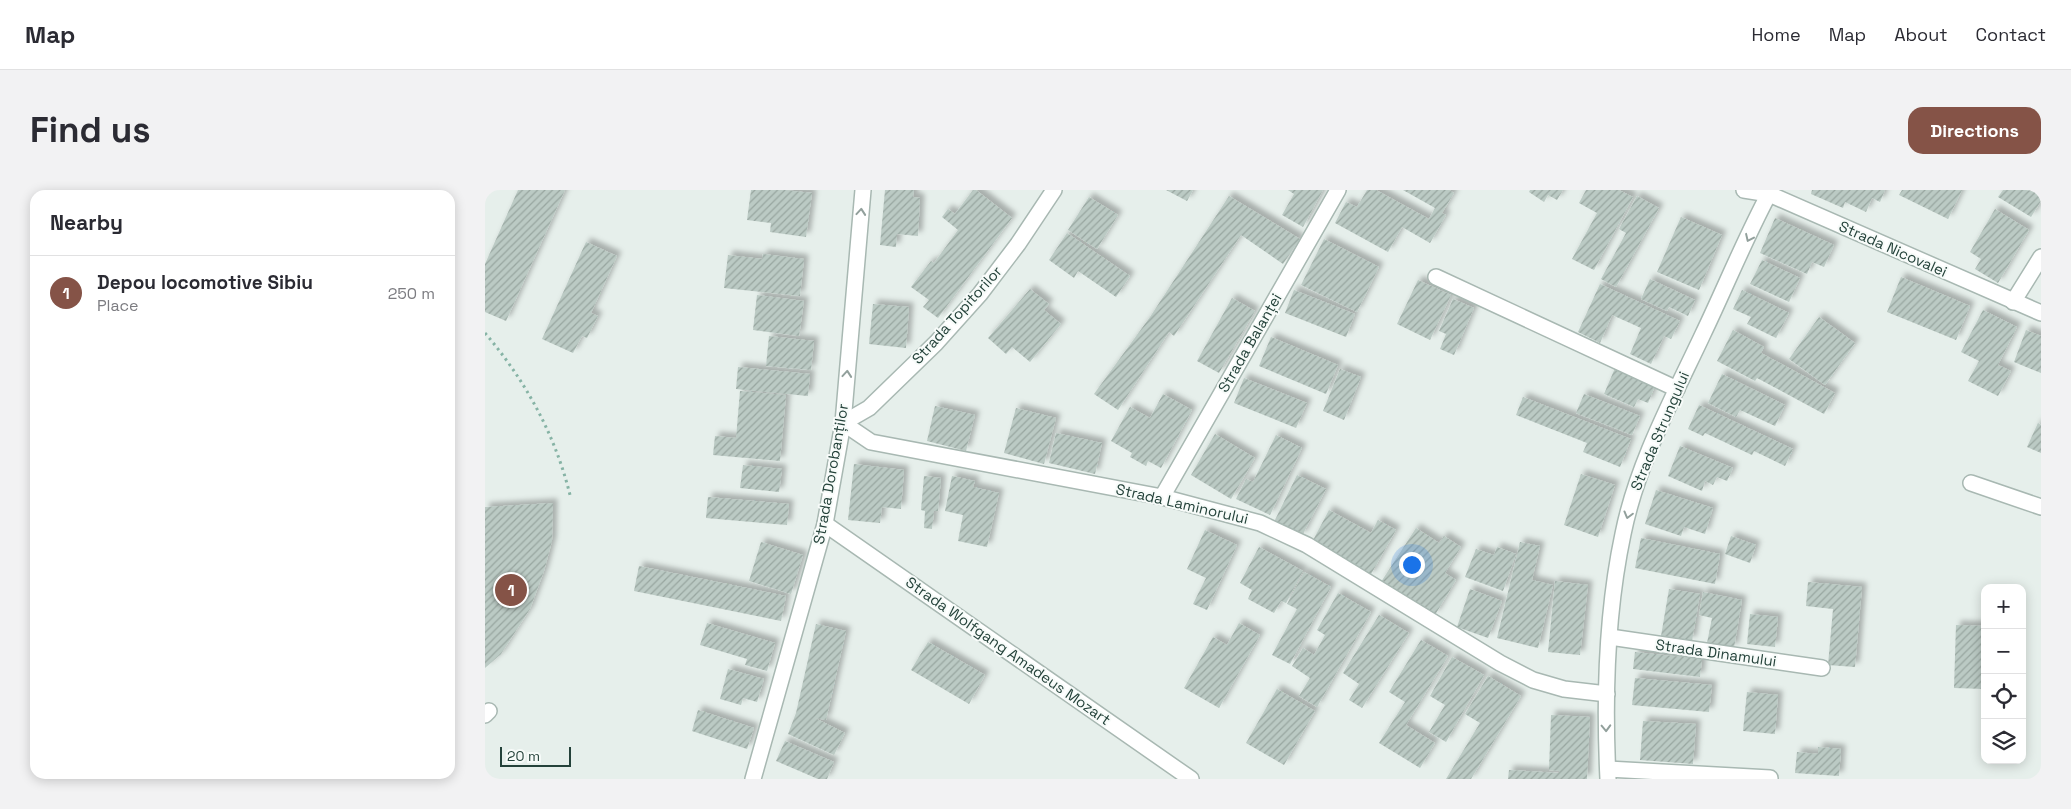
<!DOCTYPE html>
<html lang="en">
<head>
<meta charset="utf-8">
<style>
  :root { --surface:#fff; --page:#f2f2f3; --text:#2b2b33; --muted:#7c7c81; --line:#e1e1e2; --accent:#855347 }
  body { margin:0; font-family:"Space Grotesk",sans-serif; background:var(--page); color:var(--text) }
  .controls { position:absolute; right:15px; bottom:15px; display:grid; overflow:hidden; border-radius:10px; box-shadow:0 2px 12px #0003 }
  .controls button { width:45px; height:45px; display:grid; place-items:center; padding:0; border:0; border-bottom:1px solid var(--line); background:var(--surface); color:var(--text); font:25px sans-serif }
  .scale { position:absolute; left:15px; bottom:12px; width:71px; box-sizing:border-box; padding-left:5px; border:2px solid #24423a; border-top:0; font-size:14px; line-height:18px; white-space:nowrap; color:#24423a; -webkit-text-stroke:4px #f7fbf9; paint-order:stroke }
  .you { position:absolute; left:926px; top:374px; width:18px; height:18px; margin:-12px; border:4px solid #fff; border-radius:50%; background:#1a73e8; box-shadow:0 0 0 8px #1a73e833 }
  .badge { display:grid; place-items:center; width:32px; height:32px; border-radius:50%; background:var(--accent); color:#fff; font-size:16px; font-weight:700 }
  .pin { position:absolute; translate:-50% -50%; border:2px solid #fff; box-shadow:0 1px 5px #0006 }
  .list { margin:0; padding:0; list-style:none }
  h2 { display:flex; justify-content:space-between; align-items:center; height:65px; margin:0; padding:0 20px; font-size:21px }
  h2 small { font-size:16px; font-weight:400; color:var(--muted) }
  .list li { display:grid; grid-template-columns:32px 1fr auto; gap:15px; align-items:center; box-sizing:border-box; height:75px; padding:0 20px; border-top:1px solid var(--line) }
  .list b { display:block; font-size:19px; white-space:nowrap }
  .list p { margin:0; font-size:16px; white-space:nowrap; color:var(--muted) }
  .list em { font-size:16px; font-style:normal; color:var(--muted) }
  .icon { flex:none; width:28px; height:28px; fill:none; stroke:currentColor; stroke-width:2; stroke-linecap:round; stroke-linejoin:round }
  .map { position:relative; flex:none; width:1556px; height:589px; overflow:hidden; border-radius:15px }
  header { display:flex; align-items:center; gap:30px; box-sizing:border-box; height:70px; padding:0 25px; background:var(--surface); border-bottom:1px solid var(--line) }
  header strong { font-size:24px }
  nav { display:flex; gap:28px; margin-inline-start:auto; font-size:18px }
  .intro { display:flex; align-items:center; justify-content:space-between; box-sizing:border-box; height:120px; padding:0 30px }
  h1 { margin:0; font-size:35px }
  .button { padding:12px 22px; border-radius:15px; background:var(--accent); color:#fff; font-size:18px; font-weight:700 }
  main { display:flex; gap:30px; padding:0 30px }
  aside { flex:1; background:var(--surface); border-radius:15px; box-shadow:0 2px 12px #0003 }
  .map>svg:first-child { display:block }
</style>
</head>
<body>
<header>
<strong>Map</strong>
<nav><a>Home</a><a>Map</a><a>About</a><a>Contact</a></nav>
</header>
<div class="intro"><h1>Find us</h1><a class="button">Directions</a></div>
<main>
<aside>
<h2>Nearby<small></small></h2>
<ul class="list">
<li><span class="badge">1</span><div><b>Depou locomotive Sibiu</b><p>Place</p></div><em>250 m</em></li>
</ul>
</aside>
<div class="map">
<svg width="1556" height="589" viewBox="0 0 1556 589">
  <defs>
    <pattern id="building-hatch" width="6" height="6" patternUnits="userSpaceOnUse" patternTransform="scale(1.25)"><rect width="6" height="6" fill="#bbcac4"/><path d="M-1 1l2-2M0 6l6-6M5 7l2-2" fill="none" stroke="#98a6a0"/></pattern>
    <filter id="shadow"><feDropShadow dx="4.5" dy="-4.5" stdDeviation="2.5" flood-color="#0004"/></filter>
  </defs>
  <rect width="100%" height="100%" fill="#e6efeb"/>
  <g fill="url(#building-hatch)" filter="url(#shadow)">
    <polygon points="33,0 80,0 21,131 0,122 0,74"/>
    <polygon points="266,0 299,0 327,3 321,47 285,42 286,33 262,30"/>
    <polygon points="400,0 429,0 428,7 435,8 433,46 412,44 411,57 395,55"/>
    <polygon points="488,0 491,0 527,28 453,128 438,117 444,110 426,97 446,71 449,73 473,40 457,27 463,19 470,24"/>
    <polygon points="681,0 708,0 702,11"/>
    <polygon points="803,0 838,0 818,37 797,25 809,4"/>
    <polygon points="882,0 891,0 944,29 950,18 918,0 964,0 969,3 957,23 961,25 945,53 917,37 903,62 850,33 861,12 872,17"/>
    <polygon points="1045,0 1078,0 1072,10 1063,5 1059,12 1044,2"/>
    <polygon points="1101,0 1134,0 1148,7 1109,80 1087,69 1112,23 1094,13"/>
    <polygon points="1327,0 1400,0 1395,12 1387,8 1381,22 1360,12 1358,18 1326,4"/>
    <polygon points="1417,0 1477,0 1463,29 1414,5"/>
    <polygon points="1518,0 1556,0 1556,11 1546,27 1513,7"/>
    <polygon points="744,6 815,49 798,74 756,45 689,146 684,142 633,220 609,204 665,127"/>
    <polygon points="1152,6 1174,18 1131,97 1116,89 1141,43 1134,39"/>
    <polygon points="604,7 633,25 612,59 583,40"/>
    <polygon points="1510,19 1544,40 1513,93 1490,79 1496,69 1485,62"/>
    <polygon points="1196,27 1237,45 1214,100 1172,82"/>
    <polygon points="1290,28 1349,55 1339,77 1327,72 1322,84 1275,63"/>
    <polygon points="582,43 645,86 631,107 593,81 589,88 564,70"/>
    <polygon points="839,49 894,77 872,122 816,95"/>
    <polygon points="101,52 132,66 106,123 113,126 102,148 97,146 88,163 57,149"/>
    <polygon points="278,64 319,69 315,106 239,98 243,65 277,69"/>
    <polygon points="1277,70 1315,88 1304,112 1265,94"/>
    <polygon points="1416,87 1485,116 1471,150 1402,122"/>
    <polygon points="1165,89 1210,110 1203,126 1184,117 1182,121 1156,109"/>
    <polygon points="933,90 966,105 945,150 912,134"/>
    <polygon points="1115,94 1195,131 1186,149 1179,146 1166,174 1145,164 1156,138 1127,125 1115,153 1093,142"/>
    <polygon points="545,99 564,114 559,120 576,134 545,172 527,157 521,164 503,148"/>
    <polygon points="809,100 870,124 861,147 800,123"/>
    <polygon points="1257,100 1304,123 1291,148 1262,134 1266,127 1248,119"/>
    <polygon points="272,105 319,111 314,146 268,140"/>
    <polygon points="747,108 770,121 734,183 712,171"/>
    <polygon points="968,109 989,118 969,165 955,159 961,144 954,141"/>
    <polygon points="388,114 424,117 421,158 384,154"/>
    <polygon points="1498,120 1532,137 1513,175 1526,181 1513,206 1483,191 1494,171 1476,162"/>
    <polygon points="1334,127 1370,153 1340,195 1304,169"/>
    <polygon points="1248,140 1279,157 1276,163 1350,203 1339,224 1272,188 1270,191 1232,171"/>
    <polygon points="1541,140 1556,146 1556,183 1529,172"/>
    <polygon points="284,146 329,151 326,180 281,176"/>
    <polygon points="786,147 853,175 841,204 774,176"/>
    <polygon points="253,177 325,184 323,206 251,199"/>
    <polygon points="1130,178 1170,196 1163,213 1153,209 1149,217 1119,204"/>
    <polygon points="855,179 876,187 859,230 838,221"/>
    <polygon points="1237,184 1300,215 1290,236 1255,220 1251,227 1223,213"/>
    <polygon points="759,188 822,213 811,238 749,213"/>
    <polygon points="255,201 301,205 295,271 228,265 230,246 251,248"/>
    <polygon points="678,204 707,220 676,278 663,271 661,276 645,267 647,263 626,251 645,217 665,228"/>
    <polygon points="1099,204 1155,226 1147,245 1091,223"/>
    <polygon points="1038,207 1146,249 1135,277 1098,262 1102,253 1031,225"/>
    <polygon points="1214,215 1308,259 1300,276 1269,261 1267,265 1220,243 1218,246 1203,239"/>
    <polygon points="450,216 490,225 481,261 442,251"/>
    <polygon points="531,218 571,228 559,274 519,263"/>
    <polygon points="1553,233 1556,235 1556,263 1542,257"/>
    <polygon points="571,243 617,253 610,284 564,273"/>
    <polygon points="730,244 770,268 746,309 706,285"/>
    <polygon points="791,245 817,258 785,325 751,309 761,289 768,292"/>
    <polygon points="1195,256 1248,278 1242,291 1232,287 1228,295 1220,291 1217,301 1183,286"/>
    <polygon points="369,274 419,280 416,319 397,317 395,333 363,330"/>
    <polygon points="258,275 297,279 294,302 255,298"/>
    <polygon points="1096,284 1130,295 1113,347 1079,335"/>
    <polygon points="812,285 841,299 817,346 789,332"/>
    <polygon points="439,286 456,288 453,321 449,321 447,339 439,338 440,321 436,320"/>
    <polygon points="467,286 490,291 488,297 514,303 502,357 473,351 478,325 460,321"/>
    <polygon points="1171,300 1228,318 1220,344 1199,337 1196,346 1160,334"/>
    <polygon points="223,307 304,314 302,335 221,328"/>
    <polygon points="68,313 67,351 59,381 45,419 16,464 0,478 0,317"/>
    <polygon points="844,320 886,343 893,330 911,340 885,386 826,354"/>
    <polygon points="931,338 954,353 959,346 976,357 960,383 971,390 950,425 896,392"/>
    <polygon points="720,340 752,355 722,420 708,414 721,388 702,379"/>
    <polygon points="1246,346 1271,355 1265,373 1240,364"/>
    <polygon points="1156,348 1235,364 1230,394 1150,378"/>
    <polygon points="276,352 318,365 306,404 264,391"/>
    <polygon points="1035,352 1055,356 1047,390 1068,395 1053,458 1012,448"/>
    <polygon points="774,357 818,381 801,413 796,411 789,423 763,409 767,400 755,393"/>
    <polygon points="1012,357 1031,364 1018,401 980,387 991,359 1009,365"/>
    <polygon points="154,376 301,406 296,431 149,401"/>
    <polygon points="819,382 846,397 805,474 787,465 812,419 802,414"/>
    <polygon points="1070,391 1103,395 1095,465 1063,462"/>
    <polygon points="1323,392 1377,397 1370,477 1343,475 1348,419 1321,416"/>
    <polygon points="985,399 1017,411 1003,448 972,437"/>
    <polygon points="1184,399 1215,404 1207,451 1176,446"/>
    <polygon points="1218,402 1257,410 1249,458 1222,453 1227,428 1214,425"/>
    <polygon points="853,403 886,422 832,517 814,506 825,488 807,476 818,458 829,465 840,445 832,440"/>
    <polygon points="1265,424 1293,427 1290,457 1262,454"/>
    <polygon points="894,425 924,443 877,518 864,510 874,494 858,483"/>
    <polygon points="222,433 290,453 282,481 260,475 262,469 215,455"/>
    <polygon points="754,433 775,445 734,518 699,498 728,447 742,455"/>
    <polygon points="331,434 361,441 341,530 330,528 360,543 349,565 303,544 311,523"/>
    <polygon points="1471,435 1500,436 1500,499 1469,498"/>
    <polygon points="936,450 963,466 921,535 950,553 935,578 894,553 920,512 904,502"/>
    <polygon points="443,452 500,485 484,514 426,480"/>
    <polygon points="1150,462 1217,469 1215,487 1148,479"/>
    <polygon points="967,467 999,485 961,552 944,542 960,515 945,506"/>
    <polygon points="243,479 279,489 272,512 258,508 256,515 235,509"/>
    <polygon points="1003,486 1036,506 986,589 961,589 995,533 980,524"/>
    <polygon points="1150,488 1227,495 1224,522 1147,515"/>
    <polygon points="792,499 830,521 799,575 761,553"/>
    <polygon points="1262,502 1293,505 1290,544 1258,541"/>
    <polygon points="213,520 269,538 262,559 207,541"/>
    <polygon points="1066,525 1105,527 1102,589 1023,589 1024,580 1074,583 1074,581 1064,580"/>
    <polygon points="1158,531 1211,534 1208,574 1155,570"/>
    <polygon points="300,551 349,572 342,589 333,589 291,571"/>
    <polygon points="1333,557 1356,559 1354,586 1310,583 1312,562 1333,564"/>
  </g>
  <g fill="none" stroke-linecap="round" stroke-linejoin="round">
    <defs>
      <g id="minor">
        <polyline points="1259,0 1284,4 1556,123"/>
        <polyline points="951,87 1192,199"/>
        <polyline points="1528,112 1556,67"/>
        <polyline points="358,233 386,252 677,307 775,333 822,355 1015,473 1048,490 1079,499 1122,504"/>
        <polyline points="358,233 384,218 451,153 495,104 533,54 569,0"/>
        <polyline points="1486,293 1556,317"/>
        <polyline points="677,307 853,0"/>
        <polyline points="340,334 706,589"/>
        <polyline points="1125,447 1337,478"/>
        <polyline points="0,525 4,521"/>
        <polyline points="1123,579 1285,588"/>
        <polyline points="268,589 340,334 358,233 378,0"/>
        <path d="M1123,589C1119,508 1121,424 1138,344C1152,274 1188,208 1218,144C1241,96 1261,46 1286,0"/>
      </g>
    </defs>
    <use href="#minor" stroke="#a8b8b2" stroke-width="18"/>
    <path stroke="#86b3a5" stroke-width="3" stroke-dasharray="2.5 4" stroke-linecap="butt" d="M0,143C40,190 70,244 85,305"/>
    <use href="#minor" stroke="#fff" stroke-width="15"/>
  </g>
  <defs><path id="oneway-chevron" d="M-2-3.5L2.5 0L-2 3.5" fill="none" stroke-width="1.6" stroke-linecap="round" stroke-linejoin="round" transform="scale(1.25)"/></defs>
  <g stroke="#92a09c">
    <use href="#oneway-chevron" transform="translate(376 22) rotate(-85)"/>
    <use href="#oneway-chevron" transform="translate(1264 48) rotate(115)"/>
    <use href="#oneway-chevron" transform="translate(362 184) rotate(-85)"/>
    <use href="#oneway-chevron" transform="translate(1143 325) rotate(105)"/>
    <use href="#oneway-chevron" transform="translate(1121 538) rotate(88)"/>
  </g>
  <g text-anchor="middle" stroke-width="4" stroke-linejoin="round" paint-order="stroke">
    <g font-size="15" fill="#24423a" stroke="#f7fbf9">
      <text transform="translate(1408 59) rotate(24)" y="5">Strada Nicovalei</text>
      <text transform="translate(472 125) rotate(-48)" y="5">Strada Topitorilor</text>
      <text transform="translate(765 153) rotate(-60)" y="5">Strada Balanței</text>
      <text transform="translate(1175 241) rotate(-67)" y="5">Strada Strungului</text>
      <text transform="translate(346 284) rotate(-80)" y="5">Strada Dorobanților</text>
      <text transform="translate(697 314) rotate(13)" y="5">Strada Laminorului</text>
      <text transform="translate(523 461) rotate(35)" y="5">Strada Wolfgang Amadeus Mozart</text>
      <text transform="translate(1231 463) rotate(8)" y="5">Strada Dinamului</text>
    </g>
  </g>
</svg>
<div class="controls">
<button>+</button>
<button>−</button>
<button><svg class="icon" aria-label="locate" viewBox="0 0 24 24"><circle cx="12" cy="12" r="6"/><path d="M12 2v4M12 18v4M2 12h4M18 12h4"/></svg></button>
<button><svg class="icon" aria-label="layers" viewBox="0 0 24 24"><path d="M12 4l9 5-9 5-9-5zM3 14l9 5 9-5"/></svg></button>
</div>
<div class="scale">20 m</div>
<div class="you"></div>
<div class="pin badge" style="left:26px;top:400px">1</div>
</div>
</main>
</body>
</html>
